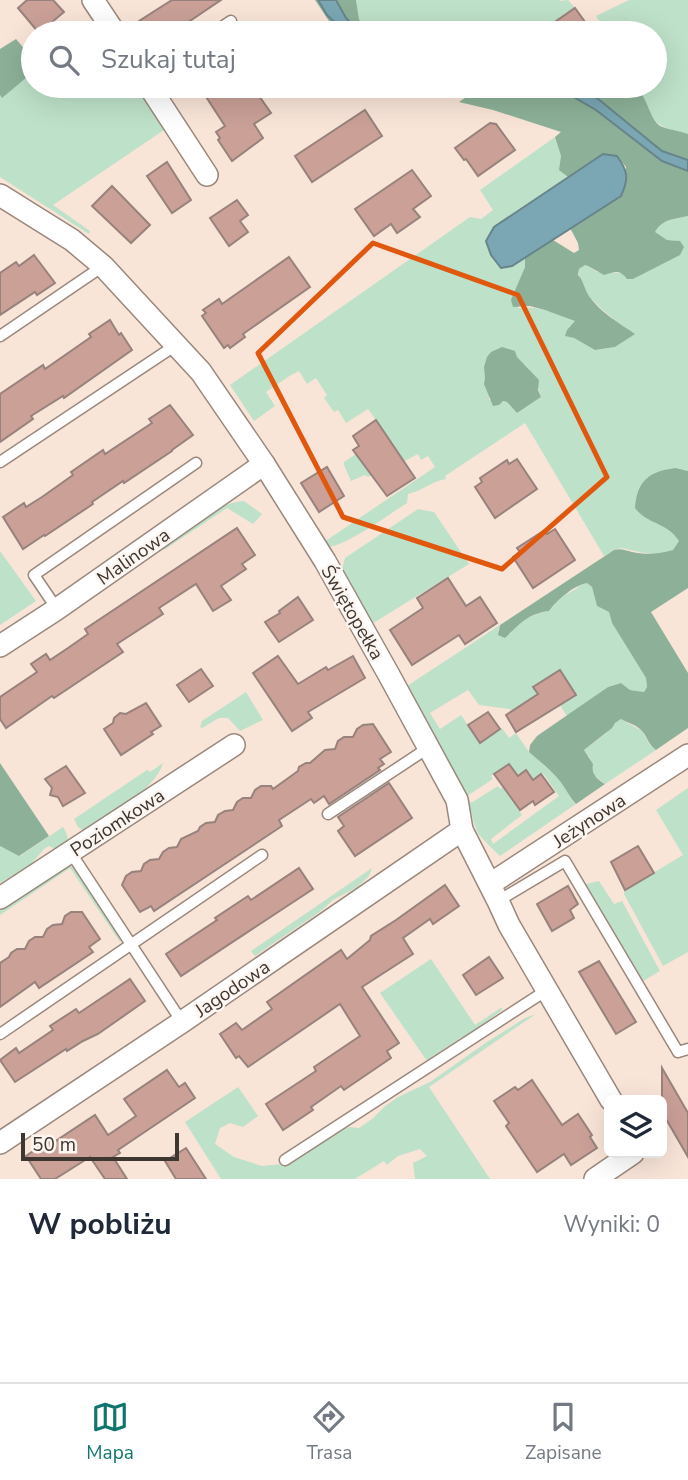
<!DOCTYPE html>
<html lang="pl">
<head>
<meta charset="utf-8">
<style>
  :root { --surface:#fff; --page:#f6f6f7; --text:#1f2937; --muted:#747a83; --line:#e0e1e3; --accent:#0f766e }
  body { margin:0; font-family:"Nunito Sans",sans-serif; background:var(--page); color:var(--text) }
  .controls { position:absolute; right:21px; bottom:21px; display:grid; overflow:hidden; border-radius:10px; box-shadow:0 7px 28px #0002 }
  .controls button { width:63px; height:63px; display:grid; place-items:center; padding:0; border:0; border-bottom:2px solid var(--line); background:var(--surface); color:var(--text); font:35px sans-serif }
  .scale { position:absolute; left:21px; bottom:18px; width:158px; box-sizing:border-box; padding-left:7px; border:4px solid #3e3631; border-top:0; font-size:19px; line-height:24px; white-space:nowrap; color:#3e3631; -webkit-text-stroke:5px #fdf5f0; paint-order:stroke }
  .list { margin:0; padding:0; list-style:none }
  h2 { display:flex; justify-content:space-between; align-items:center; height:91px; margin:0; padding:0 28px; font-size:30px }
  h2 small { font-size:23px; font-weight:400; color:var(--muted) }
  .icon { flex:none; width:38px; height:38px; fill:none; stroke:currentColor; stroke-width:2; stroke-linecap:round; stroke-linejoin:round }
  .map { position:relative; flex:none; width:688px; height:1179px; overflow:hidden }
  .search { position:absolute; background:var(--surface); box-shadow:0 7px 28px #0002; left:21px; right:21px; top:21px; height:77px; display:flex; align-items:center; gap:18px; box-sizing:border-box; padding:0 24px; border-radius:38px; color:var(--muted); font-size:26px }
  .sheet { height:203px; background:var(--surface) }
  nav { display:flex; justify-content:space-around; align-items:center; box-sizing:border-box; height:98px; border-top:2px solid var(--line); background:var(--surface); font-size:19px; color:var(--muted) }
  nav a { display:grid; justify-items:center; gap:4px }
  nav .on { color:var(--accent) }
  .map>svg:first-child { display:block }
</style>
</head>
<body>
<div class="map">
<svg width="688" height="1179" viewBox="0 0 688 1179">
  <rect width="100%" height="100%" fill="#f9e5d8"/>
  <g fill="#bee1c9" fill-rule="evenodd">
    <polygon points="356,0 559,0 560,1 568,0 575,8 545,29 548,33 360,33 359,32 363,27 359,19"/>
    <path d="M629,0H688V134C680,131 665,129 660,125C648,117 648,97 634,86H655V33H607L596,16Z"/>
    <polygon points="33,72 33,86 141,86 167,128 53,205 90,231 89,234 0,177 0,95 2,97"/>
    <path d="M555,137L561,156L560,170L568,177L494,227L512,266L525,258V267L521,277L518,308C539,305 556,314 576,321L566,336L574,338L595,350L615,347L634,334C617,321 575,294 579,269L585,265L588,266L597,272L622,273L633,279C654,269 661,257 675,240H667L654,233C662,219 675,219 688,216V471L676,468L654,522C666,526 673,530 679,541L673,550L660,554L644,553L621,548L614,550L604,556L525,423L445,476L446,479C432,481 422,491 408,494L407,503C391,513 341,550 324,547V542L435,467L428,456L421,460L418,454L397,465L389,464L368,477L365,475L351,481L344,465V462L356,454L376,420L368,409L346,423L338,410L334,412L324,398L327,395L316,378L307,384L299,371L291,375L266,392L275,406L254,421L230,385L470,217L481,219L493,210L480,190ZM525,365L535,377L541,397L517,413L507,402L489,400V395Z"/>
    <path d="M244,501L262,514L253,524L227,508L164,550L161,546C185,529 213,503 244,501Z"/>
    <polygon points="418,509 434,512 469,564 370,625 341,573 345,558"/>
    <polygon points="0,551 36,601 0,625"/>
    <path d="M582,583H587L592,587L597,606L609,612L612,623L646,678L647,687L644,692L630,690L621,683L608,687L567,716L560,705L522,729L510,709L479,705L468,690L430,713L440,729L461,715L480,743L502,728L509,738L516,733L529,752L555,775L563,784L571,799L576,804L500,856C497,853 480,837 478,833C473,823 472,812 467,802C447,764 425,726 404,688L500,625L498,631L510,634C520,621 532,614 549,611L561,597L576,589ZM509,764L518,776L526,770L533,780L543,773L559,796L493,844L491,839L522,815L503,787L500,789L498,786L471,803L467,796L493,779L491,776Z"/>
    <polygon points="246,692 263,720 240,731 228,718 219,718 202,728 200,727 202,721"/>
    <polygon points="621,719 642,731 650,745 656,750 605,784 594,775 590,758 584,750 605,734 615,723"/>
    <path d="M163,763C155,791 107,815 84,831L78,827L74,819L147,770L150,772Z"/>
    <polygon points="688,788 688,952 663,966 624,894 625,890 683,855 656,810"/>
    <path d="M63,827C70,837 69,844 61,852L49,846L45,848L31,864L0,883V846L20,856Z"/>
    <polygon points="64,864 70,865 80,875 121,941 120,942 70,868 0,915 0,904"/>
    <polygon points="372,868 369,876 356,888 333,900 321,911 255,956 251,951"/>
    <polygon points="599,881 614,904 622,901 660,971 643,981 586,884"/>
    <polygon points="431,959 475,1025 502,1007 502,1010 466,1037 462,1037 427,1060 425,1058 380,993"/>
    <polygon points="536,1014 429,1087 490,1179 415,1179 413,1163 427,1156 420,1149 398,1156 387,1165 384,1161 355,1179 221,1179 185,1122 238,1087 258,1116 243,1127 230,1123 220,1128 215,1144 234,1157 262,1166 292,1163 342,1129 350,1127 359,1128 372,1119 384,1107 398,1097 430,1082 487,1042 525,1018"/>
  </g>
  <g fill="#8db198">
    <polygon points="315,0 356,0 359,19 363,28 359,32 351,24 338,31 333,27"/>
    <polygon points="16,39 33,59 33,72 2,98 0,95 0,49"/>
    <path d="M482,86H552L558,88L596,109L688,171V216C675,219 662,219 655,232L667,240L680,241L684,247L680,255L633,279H627C619,269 615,272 604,275L588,266L585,265L579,269L578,275C584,281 584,289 589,296C600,312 619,323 635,334L615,347L595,350L574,338L565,336L567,330L575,321L545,310L530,306L513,307L511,300L525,267V258L553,240L574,253L579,250L578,243L570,228L621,196L626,167L617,156L603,154L568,177L559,170L561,156L555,137L561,132L493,110L459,102Z"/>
    <path d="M571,86H635C648,97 649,118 660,126C665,129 681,131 688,134V160L662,151L597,98Z"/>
    <polygon points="502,347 515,351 517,357 539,380 538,390 541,397 517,413 507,402 503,401 499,405 493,406 484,384 485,378 484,367 487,357 491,352"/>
    <path d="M676,468L688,471V588L651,612L688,673V728L656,750C648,744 648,738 642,731C637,725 628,723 621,719L615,723L612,728L584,750L593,764C591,774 597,779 605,784L576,804C569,797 566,788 559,780C551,770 539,761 529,752L530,745L537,736L608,687L621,683L630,690L644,692L647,687L646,678L612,623L609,612L597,606L592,587L587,583C574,585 557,600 549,611C527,614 520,624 505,638L498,635L500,625L614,550C621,548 625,550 632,552C646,555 660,554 673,550L679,541C667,522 648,525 635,508C637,481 649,471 676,468Z"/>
    <polygon points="0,763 49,836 19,856 0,846"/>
  </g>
  <g fill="#7aa7b3" stroke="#68858c" stroke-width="2">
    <polygon points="318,0 336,0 346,18 360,33 346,33 327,15"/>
    <polygon points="552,86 571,86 597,98 662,151 688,160 688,171 662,161 596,110 558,88"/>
    <path d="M603,154L617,156C628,171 629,179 621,196L512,266L501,268L491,255L486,241L494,227Z"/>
  </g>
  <g fill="#caa097" stroke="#98827d" stroke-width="2">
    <polygon points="27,0 53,0 64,12 39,33 18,8"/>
    <polygon points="172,0 221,0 184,25 185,27 176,33 147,33 139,21"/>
    <polygon points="575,8 593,33 539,33"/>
    <polygon points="199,86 252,86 271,113 254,124 263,138 232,161 218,140 220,138 216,132 225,126"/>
    <polygon points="365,110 382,136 312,182 295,156"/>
    <polygon points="490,123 496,124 515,150 478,176 466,159 464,160 455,148"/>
    <polygon points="167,162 191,200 172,213 147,176"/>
    <polygon points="412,170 431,196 413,209 420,217 397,233 391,224 374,236 355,209"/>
    <polygon points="112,186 150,225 131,243 92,206"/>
    <polygon points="237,200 248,215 240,221 248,232 229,246 210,218"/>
    <polygon points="34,255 55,283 37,295 35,292 0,315 0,273 16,262 19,266"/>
    <polygon points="289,257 310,287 243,334 245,337 230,348 228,345 224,348 202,316 206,313 203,310 219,299 222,304"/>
    <polygon points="110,320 119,335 121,333 132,350 64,398 63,396 31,416 33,419 0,442 0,394 43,365 45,369 91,337 89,334"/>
    <polygon points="170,405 193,435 172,450 172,451 124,483 123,481 92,502 93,504 45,536 44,535 23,549 3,517 24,503 26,507 42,497 73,475 71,472 103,450 105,454 152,423 149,419"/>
    <polygon points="376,420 415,478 387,496 353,450 359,446 353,436"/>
    <polygon points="517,459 537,489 495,518 475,487 482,482 480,478 507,460 509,464"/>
    <polygon points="327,467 344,496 319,512 301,483"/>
    <polygon points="237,528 255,555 242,564 246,569 221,586 231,600 213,611 196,584 159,608 163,614 117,644 123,652 54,698 52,696 6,728 0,719 0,697 37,672 31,664 46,654 50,660 68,648 88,634 85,629"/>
    <polygon points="555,529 575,560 533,588 513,557 520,552 517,548 545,530 547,534"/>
    <polygon points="448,578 466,606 480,597 497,623 465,644 459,635 412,665 390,630 423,608 417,598"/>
    <polygon points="298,597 313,620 279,642 265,622 280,613 279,611"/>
    <polygon points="278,656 298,684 326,667 328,670 353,656 365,678 308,712 312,718 292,731 253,673"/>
    <polygon points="201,669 213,686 189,702 177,685"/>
    <polygon points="560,670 576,695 516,732 506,715 538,694 533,687"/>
    <polygon points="146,703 161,726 151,732 153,734 121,755 104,729 113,723 114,718 120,713 126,714"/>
    <polygon points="488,712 500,729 480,743 468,725"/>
    <polygon points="373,724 391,752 380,759 384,764 378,768 380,770 329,804 324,796 314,803 311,799 279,820 282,826 246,850 154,911 151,906 140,912 122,885 126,876 132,872 141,871 144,864 150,860 159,859 163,852 169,848 177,847 181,839 198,831 200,827 206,823 215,822 218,815 225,811 233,810 237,802 243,798 251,798 255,790 261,786 271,786 273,789 298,771 299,767 306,763 310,763 325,750 335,749 338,741 344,737 353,737 357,729 363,725"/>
    <polygon points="509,764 518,776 526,770 533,780 541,774 554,792 535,805 533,801 520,810 494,774"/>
    <polygon points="66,766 85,793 63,806 58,797 50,795 52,788 45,779"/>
    <polygon points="389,783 412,818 355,856 338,831 344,826 338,817"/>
    <polygon points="638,846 654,873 625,890 611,862"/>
    <polygon points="299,868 313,889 181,976 166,954 217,920 215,918 248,896 251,900"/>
    <polygon points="445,885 459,906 433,924 430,919 403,938 413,954 362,987 399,1043 387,1051 391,1058 344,1090 341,1086 311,1107 313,1110 283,1130 266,1104 316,1071 314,1067 360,1036 340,1004 248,1067 239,1056 236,1058 220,1034 236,1023 242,1030 272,1009 267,1002 341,950 347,959 370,940 371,936 396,920"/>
    <polygon points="568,886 578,904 570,910 574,918 552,931 537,904"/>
    <polygon points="71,912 82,912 100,939 89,947 93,952 39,988 35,982 0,1007 0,963 9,957 11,953 17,949 25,949 29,941 35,937 43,937 47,929 53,925 62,924 65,916"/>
    <polygon points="489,957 503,978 476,995 463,975"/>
    <polygon points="599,961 636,1022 616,1034 579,972"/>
    <polygon points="130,979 145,1001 98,1034 83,1041 67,1051 66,1049 15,1082 0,1060 16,1048 19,1053 53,1030 50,1026 76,1009 79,1013"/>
    <polygon points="662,1068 688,1113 688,1157 662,1112"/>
    <polygon points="167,1070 179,1087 185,1083 195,1098 118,1150 120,1153 113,1157 127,1179 105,1179 90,1157 55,1179 41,1179 26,1156 49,1140 51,1144 95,1115 108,1135 136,1116 124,1099"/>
    <polygon points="532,1080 562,1125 578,1114 592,1135 590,1137 597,1148 571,1165 564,1154 537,1172 506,1126 509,1123 494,1101 515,1087 518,1090"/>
    <polygon points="186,1148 206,1179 176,1179 165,1161"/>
  </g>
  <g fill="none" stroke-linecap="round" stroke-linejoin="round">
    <defs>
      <g id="service">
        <polyline points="213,33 231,21"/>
        <polyline points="0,336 103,266"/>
        <polyline points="0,462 176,345"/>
        <polyline points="57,609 34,575 196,463"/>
        <polyline points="328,814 428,748"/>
        <polyline points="71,853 182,1022"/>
        <polyline points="498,901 565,861 678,1052 688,1049"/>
        <polyline points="0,1034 262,855"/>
        <polyline points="285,1160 547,990"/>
      </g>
      <g id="minor">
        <polyline points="93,0 115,33"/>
        <polyline points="149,86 207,175"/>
        <polyline points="0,195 72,240 103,266 201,372 264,464 325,561 389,675 457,800 462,830 498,901 509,925 611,1100"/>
        <polyline points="0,646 57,609 264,464"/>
        <polyline points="490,884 688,755"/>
        <polyline points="0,898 234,745"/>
        <polyline points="0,1143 182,1022 462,830"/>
        <polyline points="595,1179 633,1153"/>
      </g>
    </defs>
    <use href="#service" stroke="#9a887c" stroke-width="13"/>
    <use href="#minor" stroke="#9a887c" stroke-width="24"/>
    <use href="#service" stroke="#fff" stroke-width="10"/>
    <use href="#minor" stroke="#fff" stroke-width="21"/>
  </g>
  <path fill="none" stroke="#e0570e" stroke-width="5" stroke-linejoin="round" d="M373,243L518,295L607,477L502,569L343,517L258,353Z"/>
  <g text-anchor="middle" stroke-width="5" stroke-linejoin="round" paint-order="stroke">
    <g font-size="19" fill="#3e3631" stroke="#fdf5f0">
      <text transform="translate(133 556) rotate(-35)" y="7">Malinowa</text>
      <text transform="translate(353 612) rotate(60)" y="7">Świętopełka</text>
      <text transform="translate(589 820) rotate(-33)" y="7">Jeżynowa</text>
      <text transform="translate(117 822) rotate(-33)" y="7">Poziomkowa</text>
      <text transform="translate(232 988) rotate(-34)" y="7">Jagodowa</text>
    </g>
  </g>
</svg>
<div class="controls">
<button><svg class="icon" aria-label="layers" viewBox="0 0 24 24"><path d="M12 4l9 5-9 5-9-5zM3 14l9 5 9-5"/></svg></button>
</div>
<div class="scale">50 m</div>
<div class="search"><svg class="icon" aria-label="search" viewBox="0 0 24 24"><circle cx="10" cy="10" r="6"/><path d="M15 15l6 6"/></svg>Szukaj tutaj</div>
</div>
<section class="sheet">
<h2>W pobliżu<small>Wyniki: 0</small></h2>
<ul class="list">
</ul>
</section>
<nav>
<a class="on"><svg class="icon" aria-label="map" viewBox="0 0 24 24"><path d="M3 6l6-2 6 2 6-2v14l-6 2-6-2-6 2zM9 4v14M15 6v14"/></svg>Mapa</a>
<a><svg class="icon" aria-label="directions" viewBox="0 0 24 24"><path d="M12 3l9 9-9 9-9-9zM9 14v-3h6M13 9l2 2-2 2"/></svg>Trasa</a>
<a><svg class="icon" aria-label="saved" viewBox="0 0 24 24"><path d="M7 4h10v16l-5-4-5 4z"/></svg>Zapisane</a>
</nav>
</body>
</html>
